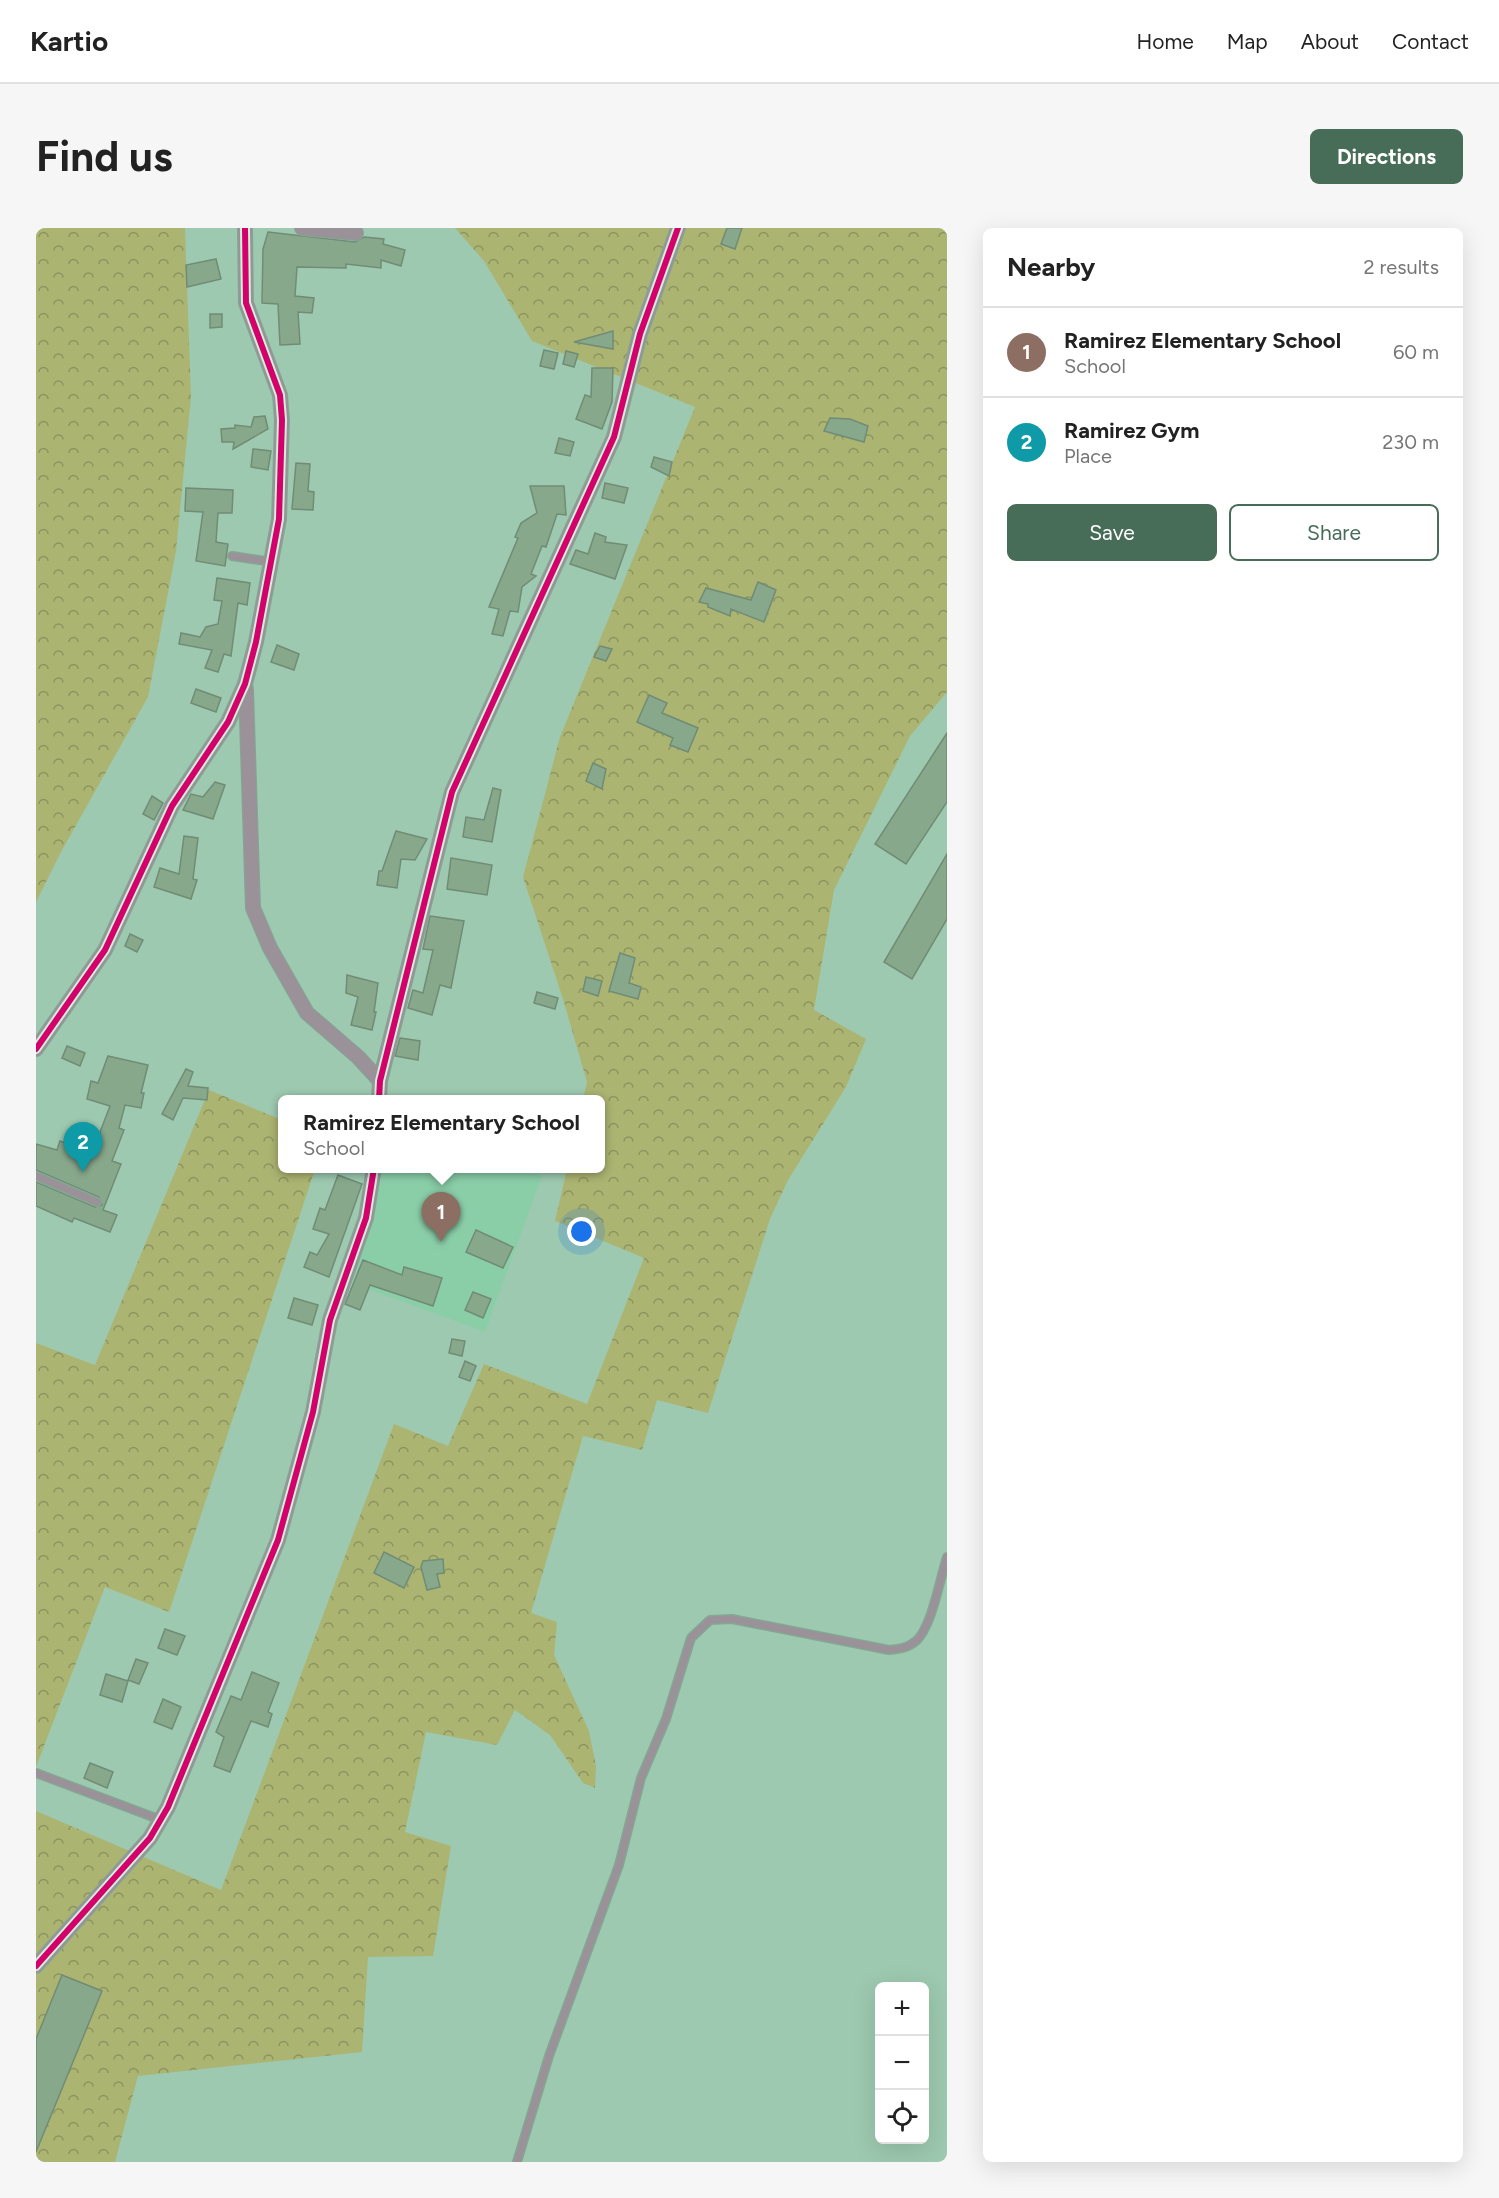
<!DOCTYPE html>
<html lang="en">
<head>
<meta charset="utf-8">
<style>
  :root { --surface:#fff; --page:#f6f6f6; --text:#222; --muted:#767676; --line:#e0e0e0; --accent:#476d58 }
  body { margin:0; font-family:Figtree,sans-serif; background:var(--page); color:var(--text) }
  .controls { position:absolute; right:18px; bottom:18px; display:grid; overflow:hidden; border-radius:9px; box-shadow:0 6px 24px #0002 }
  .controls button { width:54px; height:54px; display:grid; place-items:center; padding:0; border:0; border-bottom:2px solid var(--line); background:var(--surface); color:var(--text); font:30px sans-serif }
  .you { position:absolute; left:546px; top:1004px; width:21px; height:21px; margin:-15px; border:4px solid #fff; border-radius:50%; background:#1a73e8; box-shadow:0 0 0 9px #1a73e833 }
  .badge { display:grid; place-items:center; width:39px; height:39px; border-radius:50%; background:var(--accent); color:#fff; font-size:20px; font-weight:700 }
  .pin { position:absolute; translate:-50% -50px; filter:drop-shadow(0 2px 3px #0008) }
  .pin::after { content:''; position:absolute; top:32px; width:21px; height:18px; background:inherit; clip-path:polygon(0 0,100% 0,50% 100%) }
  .popup { position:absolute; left:242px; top:867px; width:327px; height:78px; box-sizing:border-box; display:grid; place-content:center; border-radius:9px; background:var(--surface); filter:drop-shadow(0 2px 4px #0005); font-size:20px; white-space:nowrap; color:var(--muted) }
  .popup b { font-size:22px; color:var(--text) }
  .popup::after { content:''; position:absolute; left:50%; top:100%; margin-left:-12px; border:12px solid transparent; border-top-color:var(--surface) }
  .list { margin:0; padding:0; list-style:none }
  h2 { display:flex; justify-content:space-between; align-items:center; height:78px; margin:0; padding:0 24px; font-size:26px }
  h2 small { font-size:20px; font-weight:400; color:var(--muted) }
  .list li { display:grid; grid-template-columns:39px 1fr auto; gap:18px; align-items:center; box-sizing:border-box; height:90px; padding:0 24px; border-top:2px solid var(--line) }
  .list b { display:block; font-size:22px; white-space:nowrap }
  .list p { margin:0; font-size:20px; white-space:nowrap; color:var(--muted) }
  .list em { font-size:20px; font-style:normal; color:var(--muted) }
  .actions { display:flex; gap:12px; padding:18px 24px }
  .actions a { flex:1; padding:14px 0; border:2px solid var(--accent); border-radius:9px; text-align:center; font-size:21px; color:var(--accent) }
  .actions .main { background:var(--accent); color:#fff }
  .icon { flex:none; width:33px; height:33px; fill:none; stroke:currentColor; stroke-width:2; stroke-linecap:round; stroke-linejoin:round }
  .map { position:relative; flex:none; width:911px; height:1934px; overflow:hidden; border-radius:9px }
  header { display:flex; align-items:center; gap:36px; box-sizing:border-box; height:84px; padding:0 30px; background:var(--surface); border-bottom:2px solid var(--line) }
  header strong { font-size:28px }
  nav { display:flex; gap:33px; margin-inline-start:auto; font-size:21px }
  .intro { display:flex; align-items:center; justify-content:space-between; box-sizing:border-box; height:144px; padding:0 36px }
  h1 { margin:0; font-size:42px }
  .button { padding:15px 27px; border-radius:9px; background:var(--accent); color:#fff; font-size:21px; font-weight:700 }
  main { display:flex; gap:36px; padding:0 36px }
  aside { flex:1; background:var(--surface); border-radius:9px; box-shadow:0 6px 24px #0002 }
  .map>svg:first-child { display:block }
</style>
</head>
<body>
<header>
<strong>Kartio</strong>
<nav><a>Home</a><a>Map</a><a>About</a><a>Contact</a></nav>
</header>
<div class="intro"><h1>Find us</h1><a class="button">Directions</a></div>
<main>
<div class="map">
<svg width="911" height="1934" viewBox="0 0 911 1934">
  <defs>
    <pattern id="forest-crowns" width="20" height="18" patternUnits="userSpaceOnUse" patternTransform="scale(1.5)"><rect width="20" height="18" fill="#acb472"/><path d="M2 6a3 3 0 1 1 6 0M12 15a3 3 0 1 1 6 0" fill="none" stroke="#8b945e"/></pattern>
  </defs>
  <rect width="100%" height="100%" fill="#9dc9b0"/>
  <polygon fill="#8acea8" points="484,940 506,948 449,1104 316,1055 339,973 342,941"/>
  <g fill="url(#forest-crowns)">
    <polygon points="0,0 149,0 155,169 140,323 112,469 25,624 0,674"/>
    <polygon points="419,0 911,0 911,464 874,508 798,662 778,782 830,811 810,859 752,952 734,991 672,1185 621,1172 606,1222 547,1208 495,1385 521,1394 518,1427 553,1503 560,1538 559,1560 547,1555 514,1507 479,1482 461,1517 390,1504 369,1604 415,1618 397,1728 332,1729 326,1824 102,1848 79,1934 0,1934 0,1583 185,1662 358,1196 412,1218 448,1136 551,1176 608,1030 519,993 531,941 564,940 564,872 547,871 551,854 527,771 487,649 524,509 659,179 496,113 448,33"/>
    <polygon points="173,862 246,892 246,940 279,941 133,1384 69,1359 0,1539 0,1115 59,1137"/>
  </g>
  <g fill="#88a88c" stroke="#708c75" stroke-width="1.5">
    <polygon points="691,0 706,0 699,21 685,16"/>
    <polygon points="232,4 319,14 328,9 348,11 347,16 369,22 365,38 345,32 345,40 310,36 310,40 261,39 259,68 278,70 276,85 262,84 264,116 244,117 242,76 226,75 227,21"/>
    <polygon points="180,31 185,51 151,59 150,37"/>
    <polygon points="174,86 186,86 186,99 174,100"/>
    <polygon points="577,103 577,121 538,114"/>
    <polygon points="508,122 522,125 518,141 504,138"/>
    <polygon points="530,123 542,126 538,139 527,136"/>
    <polygon points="556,140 577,140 576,174 566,201 540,191 549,167 555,169"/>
    <polygon points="229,188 232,201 197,221 198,214 186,214 185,201 199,200 199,197 215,199 218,189"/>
    <polygon points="794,190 814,191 832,198 828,214 788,203"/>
    <polygon points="523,210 538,214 534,228 519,225"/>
    <polygon points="217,221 235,223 232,242 215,239"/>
    <polygon points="618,229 636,234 633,248 615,239"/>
    <polygon points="260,235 274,236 272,263 278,264 277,282 256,281"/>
    <polygon points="569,255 592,260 588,275 566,270"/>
    <polygon points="494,258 528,258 530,287 521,286 510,319 506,318 495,346 500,348 486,359 482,384 474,383 467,408 456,406 463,381 453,379 482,310 479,309 485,295 501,285"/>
    <polygon points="150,260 197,262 196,285 182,285 180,314 192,316 189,338 160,333 167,284 149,283"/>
    <polygon points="559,305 570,309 569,314 591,317 579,351 534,336 540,322 552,326"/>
    <polygon points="181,350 214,355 211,377 202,375 195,428 188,426 182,444 169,440 176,422 143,416 145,405 164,409 170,399 182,396 186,373 178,372"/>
    <polygon points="722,354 740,362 728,394 695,381 694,388 672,379 672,376 663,374 670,360 715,372"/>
    <polygon points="241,417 263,426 258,442 235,434"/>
    <polygon points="564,418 576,421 570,433 558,429"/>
    <polygon points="160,461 185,470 180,484 155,475"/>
    <polygon points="613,467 631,475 626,485 662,500 652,524 634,517 637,510 601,494"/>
    <polygon points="911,505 911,574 870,636 839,616"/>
    <polygon points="557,535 570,541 566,561 550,553"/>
    <polygon points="179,554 189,557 177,591 147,582 155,566 167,569"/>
    <polygon points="457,560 465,562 456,614 427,609 430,589 448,592"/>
    <polygon points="116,568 127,575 118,592 107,586"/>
    <polygon points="360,603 391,611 379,632 365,631 361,660 341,657 343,643 346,643"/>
    <polygon points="148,608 162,610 157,651 161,652 155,671 118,659 124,640 143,646"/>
    <polygon points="911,626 911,691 876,751 848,734"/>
    <polygon points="415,630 456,637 451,667 411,661"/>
    <polygon points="394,688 428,693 415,760 404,757 396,787 372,780 377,762 387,765 397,722 387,721"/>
    <polygon points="94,706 107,712 101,724 89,718"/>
    <polygon points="584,725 599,730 593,755 605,759 602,771 573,763"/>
    <polygon points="311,747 342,755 338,784 340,784 336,802 315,797 322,769 310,765"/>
    <polygon points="550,749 566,753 562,768 547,763"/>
    <polygon points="501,764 522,770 519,781 498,775"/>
    <polygon points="364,810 384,813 382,832 359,828"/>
    <polygon points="31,818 49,825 44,838 26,830"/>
    <polygon points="72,828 112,837 105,865 108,865 105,880 89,877 83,900 88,902 76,933 85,936 67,982 81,987 74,1004 38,990 36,994 0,978 0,954 59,979 66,977 63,969 0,942 0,916 21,922 24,913 56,925 74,878 51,871 55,853 62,855"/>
    <polygon points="150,841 157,844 152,858 172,860 171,872 147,870 137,892 126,886"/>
    <polygon points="302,947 326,956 293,1049 268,1039 274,1024 281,1027 293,1006 277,1001 284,980 289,982"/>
    <polygon points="440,1002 477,1019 467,1040 430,1024"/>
    <polygon points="327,1032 366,1047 368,1039 406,1050 397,1078 334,1057 324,1082 309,1076"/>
    <polygon points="437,1064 455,1071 447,1090 429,1082"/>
    <polygon points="258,1070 282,1077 276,1097 252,1090"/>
    <polygon points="416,1111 429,1113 426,1128 413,1125"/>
    <polygon points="429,1133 440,1138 434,1153 423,1149"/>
    <polygon points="348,1324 378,1339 368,1360 338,1345"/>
    <polygon points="407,1331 408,1345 401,1346 404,1359 391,1362 385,1339 387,1333"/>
    <polygon points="129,1401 149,1408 141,1427 122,1420"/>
    <polygon points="100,1431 112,1435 103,1456 92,1452"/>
    <polygon points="216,1444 243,1455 232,1484 236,1486 232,1499 215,1493 194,1544 178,1538 188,1509 180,1504 195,1468 205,1472"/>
    <polygon points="70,1446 92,1453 86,1474 64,1467"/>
    <polygon points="127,1471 145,1479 136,1501 118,1494"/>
    <polygon points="54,1535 77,1544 71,1560 48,1550"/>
    <polygon points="26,1747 66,1763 0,1924 0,1811"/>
  </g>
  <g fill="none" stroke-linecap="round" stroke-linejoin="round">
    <defs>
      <g id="lane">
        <polyline points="196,328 236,334"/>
        <polyline points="0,948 61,974"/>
        <polyline points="0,1545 125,1592"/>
        <path d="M481,1934L513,1828L583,1637L605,1550L630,1491L655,1410L674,1392L696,1391L853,1422C863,1421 872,1420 880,1413C896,1399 904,1350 911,1329"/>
      </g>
      <g id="street">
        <polyline points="266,0 320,5"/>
        <polyline points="210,461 217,680 234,720 271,785 322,829 344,853"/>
        <polyline points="0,821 69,722 136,578 192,494 209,456 220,414 243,291 246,192 244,167 210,75 209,0"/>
        <polyline points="343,872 344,853 416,564 578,209 604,106 642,0"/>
        <polyline points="0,1738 114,1610 132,1579 242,1312 277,1184 294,1092 330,990 338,940"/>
      </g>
    </defs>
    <use href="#lane" stroke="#83a793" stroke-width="10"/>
    <use href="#street" stroke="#83a793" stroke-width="16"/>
    <use href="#lane" stroke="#9a9199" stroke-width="7"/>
    <use href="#street" stroke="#9a9199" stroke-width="14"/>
    <defs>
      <g id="cycleway">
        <polyline points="0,821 69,722 136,578 192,494 209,456 220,414 243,291 246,192 244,167 210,75 209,0"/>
        <polyline points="343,872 344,853 416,564 578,209 604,106 642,0"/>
        <polyline points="0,1738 114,1610 132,1579 242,1312 277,1184 294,1092 330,990 338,940"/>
      </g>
    </defs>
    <use href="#cycleway" stroke="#ccf2da" stroke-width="10"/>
    <use href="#cycleway" stroke="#d6006c" stroke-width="6"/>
  </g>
</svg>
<div class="controls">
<button>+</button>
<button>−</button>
<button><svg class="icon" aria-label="locate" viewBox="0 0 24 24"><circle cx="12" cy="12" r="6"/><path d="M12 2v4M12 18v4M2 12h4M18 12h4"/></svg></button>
</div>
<div class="you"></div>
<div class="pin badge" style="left:405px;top:1014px;background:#8d6e63">1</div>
<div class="popup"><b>Ramirez Elementary School</b>School</div>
<div class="pin badge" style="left:47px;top:944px;background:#0f9aa8">2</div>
</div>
<aside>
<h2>Nearby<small>2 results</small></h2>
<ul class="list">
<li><span class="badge" style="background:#8d6e63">1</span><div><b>Ramirez Elementary School</b><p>School</p></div><em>60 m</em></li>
<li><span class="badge" style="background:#0f9aa8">2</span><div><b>Ramirez Gym</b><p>Place</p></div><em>230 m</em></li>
</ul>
<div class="actions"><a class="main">Save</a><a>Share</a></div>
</aside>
</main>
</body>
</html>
